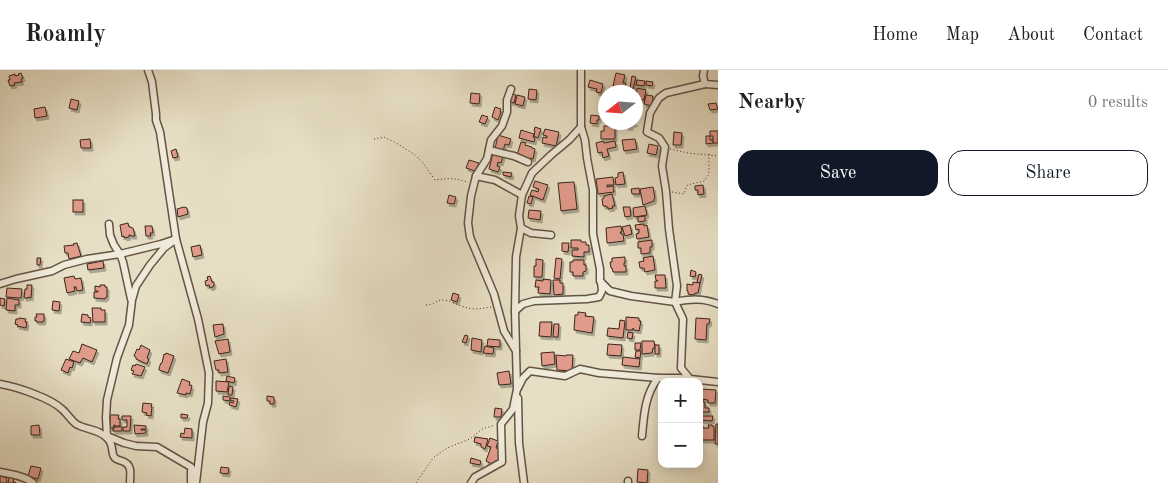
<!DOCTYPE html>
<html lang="en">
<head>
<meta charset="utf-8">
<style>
  :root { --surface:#fff; --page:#f2f2f2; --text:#202124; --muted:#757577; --line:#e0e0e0; --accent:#111827 }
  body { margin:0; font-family:"Old Standard TT",serif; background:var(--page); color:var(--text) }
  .controls { position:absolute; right:15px; bottom:15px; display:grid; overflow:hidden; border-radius:10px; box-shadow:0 2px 12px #0003 }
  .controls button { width:45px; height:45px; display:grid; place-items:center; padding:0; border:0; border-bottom:1px solid var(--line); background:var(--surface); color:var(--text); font:25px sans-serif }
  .compass { position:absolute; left:598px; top:15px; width:45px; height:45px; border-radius:50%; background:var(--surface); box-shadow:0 2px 12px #0003; rotate:253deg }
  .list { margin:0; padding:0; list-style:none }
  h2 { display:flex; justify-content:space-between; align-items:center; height:65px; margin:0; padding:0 20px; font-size:21px }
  h2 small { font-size:16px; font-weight:400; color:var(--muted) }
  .actions { display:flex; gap:10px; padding:15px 20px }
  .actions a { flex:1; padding:11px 0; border:1px solid var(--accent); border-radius:15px; text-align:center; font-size:18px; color:var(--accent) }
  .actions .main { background:var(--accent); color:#fff }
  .map { position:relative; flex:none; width:718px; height:413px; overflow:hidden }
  header { display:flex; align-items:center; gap:30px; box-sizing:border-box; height:70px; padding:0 25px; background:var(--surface); border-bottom:1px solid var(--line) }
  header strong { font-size:24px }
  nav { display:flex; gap:28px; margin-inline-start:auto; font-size:18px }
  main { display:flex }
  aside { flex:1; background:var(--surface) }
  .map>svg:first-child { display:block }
</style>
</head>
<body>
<header>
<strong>Roamly</strong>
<nav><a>Home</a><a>Map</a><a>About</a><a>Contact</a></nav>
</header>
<main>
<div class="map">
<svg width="718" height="413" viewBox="0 0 718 413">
  <defs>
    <filter id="shadow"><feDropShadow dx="2" dy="3" stdDeviation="0" flood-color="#0004"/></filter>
  </defs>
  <rect width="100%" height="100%" fill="#e7dfc5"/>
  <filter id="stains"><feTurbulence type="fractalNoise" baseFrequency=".004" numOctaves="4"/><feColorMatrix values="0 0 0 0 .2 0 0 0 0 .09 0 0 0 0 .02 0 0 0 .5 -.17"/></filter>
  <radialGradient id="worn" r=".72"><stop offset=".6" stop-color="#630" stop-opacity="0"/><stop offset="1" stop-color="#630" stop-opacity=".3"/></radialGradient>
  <g fill="#e09b8b" stroke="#392519" filter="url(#shadow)">
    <polygon points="21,3 23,8 21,9 22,12 14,13 15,15 10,16 8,10 10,10 9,6 15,4 15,6 19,5 18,4"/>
    <polygon points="616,3 625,5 623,13 626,13 625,19 613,16"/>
    <polygon points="632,6 636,7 633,19 630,18"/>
    <polygon points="590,10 603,14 601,23 596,22 597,19 588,17"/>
    <polygon points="637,10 645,11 644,16 636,15"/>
    <polygon points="646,11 653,12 652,16 646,15"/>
    <polygon points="637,18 646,20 644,30 636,29"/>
    <polygon points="529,19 537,20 536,30 528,29"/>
    <polygon points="471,23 480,24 479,34 470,33"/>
    <polygon points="512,24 516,25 514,33 510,32"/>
    <polygon points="517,25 525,27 523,36 515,34"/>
    <polygon points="646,25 653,26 652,36 644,34"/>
    <polygon points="71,29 79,31 77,40 69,38"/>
    <polygon points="716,33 718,39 710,40 708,34"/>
    <polygon points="45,37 47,46 35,48 34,39"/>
    <polygon points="495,37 501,39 500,42 501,42 498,50 492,47"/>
    <polygon points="482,45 488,47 485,54 479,52"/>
    <polygon points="591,45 599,46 599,50 597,50 597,54 590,53"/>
    <polygon points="626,52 635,52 635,54 631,54 631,57 626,57"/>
    <polygon points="604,56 615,56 615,69 601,69 601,61 604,61"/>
    <polygon points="535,57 541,59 538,68 534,66 535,61 534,61"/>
    <polygon points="545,59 559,62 556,76 542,73 543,67 547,68 547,66 543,65"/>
    <polygon points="521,60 534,64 533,67 535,68 534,72 519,68"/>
    <polygon points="710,61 718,61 718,73 713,73 713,66 710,66"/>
    <polygon points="674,62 682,63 681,75 673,75"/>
    <polygon points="498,65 511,69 509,75 505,74 503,81 495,79"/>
    <polygon points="706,66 710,66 710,70 713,70 713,73 706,74"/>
    <polygon points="90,69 91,78 81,78 80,70"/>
    <polygon points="635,69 637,79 624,81 622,70"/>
    <polygon points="603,71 604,73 615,71 616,77 607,79 609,86 603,88 602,82 598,83 596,73"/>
    <polygon points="521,72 526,73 525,75 532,77 532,78 535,79 533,89 530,88 529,89 517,85"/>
    <polygon points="649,74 658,76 656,85 647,83"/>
    <polygon points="176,79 178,87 173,88 171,81"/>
    <polygon points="493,83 503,86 501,93 498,92 497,96 500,97 498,102 489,99"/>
    <polygon points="469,90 479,93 475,101 466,98"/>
    <polygon points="503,102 512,103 511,107 503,105"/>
    <polygon points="623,102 625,114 616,115 615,108 618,107 618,103"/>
    <polygon points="613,107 614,115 607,115 607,117 613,116 614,122 598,124 596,109"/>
    <polygon points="535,111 548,115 543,130 530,125 532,120 538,122 539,119 533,117"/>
    <polygon points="574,112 577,139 561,141 558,113"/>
    <polygon points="703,115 704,124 698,125 698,120 695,120 695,116"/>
    <polygon points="653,117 655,128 654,129 654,131 643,135 640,119"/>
    <polygon points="639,118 640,124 632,124 631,119"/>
    <polygon points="612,124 615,136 612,136 613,138 608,139 608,137 606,137 606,136 603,136 602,129 604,128 604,126"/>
    <polygon points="449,125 456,127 454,134 447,133"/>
    <polygon points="529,126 533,127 531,134 527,133"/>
    <rect x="73" y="130" width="10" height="12"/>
    <polygon points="645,136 647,145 634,147 633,138"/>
    <polygon points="184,137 187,138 188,144 178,147 177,139"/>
    <polygon points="623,137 630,137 631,146 625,147"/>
    <polygon points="529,140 541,141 540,150 528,148"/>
    <polygon points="645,146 645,151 638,152 638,147"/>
    <polygon points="128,153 129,157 131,157 132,158 133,158 135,166 131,166 130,165 129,165 129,167 125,168 124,166 122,167 120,155"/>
    <polygon points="644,154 644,156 647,155 649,167 637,169 636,164 639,163 639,159 636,160 635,155"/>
    <polygon points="630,155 632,164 625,166 622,157"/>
    <polygon points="145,156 152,156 153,163 150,163 151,166 146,166"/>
    <polygon points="621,156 622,162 620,162 621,164 623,164 624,171 607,173 606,158"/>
    <polygon points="571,170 581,170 581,172 586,172 586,175 589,175 589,182 584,182 584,187 572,186 572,180 578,180 578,178 571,178"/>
    <polygon points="652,170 652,177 650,177 650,183 641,184 641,178 638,178 638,172"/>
    <polygon points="77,173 81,186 69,189 68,183 65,183 64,176 74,175 73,174"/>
    <polygon points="562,173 569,173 568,182 562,181"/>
    <polygon points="200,175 202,185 193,187 191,177"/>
    <polygon points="653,186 655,200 645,202 644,198 640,198 639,192 644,191 643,188"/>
    <polygon points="625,187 625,193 624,193 624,196 626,196 626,202 613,202 612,198 611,198 610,192 612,192 612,188"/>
    <polygon points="37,188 41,188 40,195 37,195"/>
    <polygon points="556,188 562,189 560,209 554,208"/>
    <polygon points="536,189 543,190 542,207 534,207 534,196 536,196"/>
    <polygon points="573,190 584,190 584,195 586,195 586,201 583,202 583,206 573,206 573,202 570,202 570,192 573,192"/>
    <polygon points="103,191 104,198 88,200 87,194"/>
    <polygon points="691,200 696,202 695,207 690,206"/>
    <polygon points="699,204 702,205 700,213 697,212"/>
    <polygon points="655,205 665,205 666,218 655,218 655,211 658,211 656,210"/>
    <polygon points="74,206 75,209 81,208 83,220 77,221 76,217 74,217 75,221 67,223 64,208"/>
    <polygon points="210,206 212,212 214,212 214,216 213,216 213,217 210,218 209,215 206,216 205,211 208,210 207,207"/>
    <polygon points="543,209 551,210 550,224 538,223 539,217 535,217 536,210 543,211"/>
    <polygon points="553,210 560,210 560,213 563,213 563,224 554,225"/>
    <polygon points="693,212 700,213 698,223 695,223 694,225 688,224 688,221 687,221 687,214 693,215"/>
    <polygon points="27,215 32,215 31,228 28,227 28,228 24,228 25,219 27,219"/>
    <polygon points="100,215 105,215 105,217 107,217 107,227 106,227 105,229 94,228 94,222 98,222 98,221 95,221 95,216 100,217"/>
    <polygon points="7,218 22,219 21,228 6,227"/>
    <polygon points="453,223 459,225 457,232 451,230"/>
    <polygon points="0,228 5,229 4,236 0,235"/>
    <polygon points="7,228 19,230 19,235 15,235 15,241 6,240"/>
    <polygon points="53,231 60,232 59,241 52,240"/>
    <polygon points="92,238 101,238 101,240 105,240 105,252 93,252"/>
    <polygon points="578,242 586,243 585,246 594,247 592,263 574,260 575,245 578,245"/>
    <polygon points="36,244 44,244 44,251 43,251 43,252 37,252 37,251 35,251 35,247 37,247"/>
    <polygon points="82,244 88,245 88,247 91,248 90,253 81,252"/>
    <polygon points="626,247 639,248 639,251 641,251 639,261 634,260 633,258 633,260 626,260"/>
    <polygon points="19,248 26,249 25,252 27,252 26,258 17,256 18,255 15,254 16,249 19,249"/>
    <polygon points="696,248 710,249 709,254 707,254 706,270 695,269"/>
    <polygon points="620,250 625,251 623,268 607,266 608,258 619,259"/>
    <polygon points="540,252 552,252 551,267 539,266"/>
    <polygon points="223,254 224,264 215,267 213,255"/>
    <polygon points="554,254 559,254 558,267 553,267"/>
    <polygon points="628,262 633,263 632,269 627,268"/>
    <polygon points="465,265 468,266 466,273 462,272"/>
    <polygon points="472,268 482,270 481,282 471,280"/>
    <polygon points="228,269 230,282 219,284 215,271"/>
    <polygon points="488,269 500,270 500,277 487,276"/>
    <polygon points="642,271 654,271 655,278 653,278 652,283 642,284"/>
    <polygon points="635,273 641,273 640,280 635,280"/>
    <polygon points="82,274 97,280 92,292 83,288 80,293 69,289 73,281 79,283"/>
    <polygon points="608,274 622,275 621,286 607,285"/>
    <polygon points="141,275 150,280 147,288 149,289 147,294 136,289 136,287 134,286 137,279 139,280"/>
    <rect x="655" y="275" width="4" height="9"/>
    <polygon points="485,276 494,278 493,284 483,283"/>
    <polygon points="636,281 641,281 640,288 635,287"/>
    <polygon points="554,282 555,294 542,296 541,283"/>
    <polygon points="166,283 174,286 168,303 159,300 159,298 161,293 162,293 164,284 165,285"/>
    <polygon points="556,285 566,286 566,285 573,285 572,301 557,300"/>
    <polygon points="623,287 640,289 639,297 622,295"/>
    <polygon points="66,289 74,292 72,298 70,297 68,303 61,300"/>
    <polygon points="226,289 228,302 219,303 219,300 216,300 214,291"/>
    <polygon points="136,294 145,297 141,306 132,304 134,301 131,300 133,295 135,296"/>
    <polygon points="509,301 511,314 499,315 497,303"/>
    <polygon points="227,306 235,308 234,313 226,311"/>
    <polygon points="182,309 190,312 189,315 192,316 190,324 186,323 186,325 177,323"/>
    <polygon points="216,311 229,312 227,322 216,321"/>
    <polygon points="229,316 233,317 232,325 228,325"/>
    <polygon points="701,319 716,320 715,333 708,333 708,330 701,329"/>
    <polygon points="223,326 230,327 230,331 223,330"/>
    <polygon points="267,326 274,327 274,334 270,334 270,331 267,331"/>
    <polygon points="231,328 238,329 236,337 229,335 230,332 233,333 234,331 230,330"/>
    <polygon points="701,331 704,331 704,333 705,333 705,338 709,338 709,342 700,342"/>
    <polygon points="143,333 152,334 151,337 152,337 151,346 146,345 147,343 142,342"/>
    <polygon points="495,338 502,339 501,347 494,347"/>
    <polygon points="181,344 188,345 187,348 181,348"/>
    <polygon points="110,345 119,345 118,349 120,349 120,356 115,356 115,355 114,355 113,358 110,358"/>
    <polygon points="122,346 131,346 130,361 123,361 123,357 127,357 127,350 122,350"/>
    <polygon points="699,346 713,346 712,351 699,350"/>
    <polygon points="716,354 718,354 718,374 715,374"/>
    <polygon points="39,355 40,365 31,365 31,356"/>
    <polygon points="134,355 146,356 146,359 141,359 141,360 146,360 146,363 135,364"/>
    <polygon points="708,355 712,355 712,356 714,356 714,370 699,370 699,356 703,356 703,358 709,358"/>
    <polygon points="114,357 122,357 122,361 113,361 113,359 114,359"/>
    <polygon points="185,358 192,359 192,368 180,367 181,363 184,364"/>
    <polygon points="475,367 488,369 485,379 481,377 481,374 474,372"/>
    <polygon points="490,368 498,371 496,378 500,379 498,386 500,387 498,392 495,391 494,395 486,391 491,377 487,376"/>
    <polygon points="471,388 481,391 480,395 470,393"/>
    <polygon points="31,396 41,398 38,409 28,406"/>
    <polygon points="221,397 229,398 228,404 220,403"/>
    <polygon points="638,399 648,400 647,413 637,412"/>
    <polygon points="0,406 7,408 6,413 0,413"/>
    <polygon points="9,407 14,409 13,412 16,413 8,413"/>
  </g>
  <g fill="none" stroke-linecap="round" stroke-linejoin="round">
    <defs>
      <g id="street">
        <polyline points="148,0 152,12 156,44 156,50 160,62 176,169 198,249 209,303 208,333 203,352 196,413"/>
        <polyline points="704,0 703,6 705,14 718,15"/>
        <path d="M705,14L666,23L659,28L650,43L647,62L659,68L665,77L662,96L666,121L669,159L677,216L675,232C691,229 703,228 718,234"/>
        <polyline points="581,57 585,70 587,88 593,120 593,164 600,199 600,211 610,221 631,226 675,232 683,249 681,298 690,309 718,312"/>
        <polyline points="489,80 514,86 528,92"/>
        <polyline points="476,106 495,110 522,125"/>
        <polyline points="109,154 110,165 114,175 120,184 123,192 131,229"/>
        <polyline points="521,158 531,163 551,165"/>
        <polyline points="0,214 16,209 52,201 64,195 87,189 120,184 161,174 176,169 164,178 150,195 136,216 132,230 129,255 117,288 107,330 106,348 107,366 124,373 136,376 157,377 191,397 196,406"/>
        <polyline points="515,241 523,234 534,231 587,229 599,227 602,221 601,212"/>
        <polyline points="516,281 515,241 516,187 521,158 519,146 522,125 532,103 551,85 569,70 581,57 581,0"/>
        <path d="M0,314C17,317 51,328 63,340C68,345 71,350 76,354C86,360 99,359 107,368C115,375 110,383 115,388C117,390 119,390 122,391C133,395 130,403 130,413"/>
        <polyline points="518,318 523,308 530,301 565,306 580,299 599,303 658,308 680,308 690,309"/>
        <polyline points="518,328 519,373 524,413"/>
        <path d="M642,366C644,344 645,325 658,308"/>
        <path d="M0,402C11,404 25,406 33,413"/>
        <polyline points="191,413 191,401"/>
        <polyline points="471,413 475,407 502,392 501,354 513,339 517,319 516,281 504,261 494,224 470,167 468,153 471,126 476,106 487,89 491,70 502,56 507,42 507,30 511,19"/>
        <polyline points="628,413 628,411"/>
      </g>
    </defs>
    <use href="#street" stroke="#645444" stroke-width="9"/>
    <g stroke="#392519" stroke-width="1" stroke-dasharray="1 2.5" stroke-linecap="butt">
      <path d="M374,69L384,67L398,74L415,85L423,93L435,110C447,108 456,108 467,112"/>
      <polyline points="670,79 688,83 718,86"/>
      <polyline points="672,122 684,124 687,115 704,111 709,104 709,84"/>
      <path d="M426,235C433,235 436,231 441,230C448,229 461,237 468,238C477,240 484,238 492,237"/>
      <polyline points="416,413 433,388 447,378 470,369 482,359 495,355"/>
    </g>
    <use href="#street" stroke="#efead9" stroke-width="6"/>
  </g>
  <rect width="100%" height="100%" filter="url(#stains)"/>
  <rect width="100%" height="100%" fill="url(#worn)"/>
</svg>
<div class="controls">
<button>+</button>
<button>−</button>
</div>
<svg class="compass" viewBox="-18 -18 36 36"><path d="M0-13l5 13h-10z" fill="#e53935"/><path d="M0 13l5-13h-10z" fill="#757577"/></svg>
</div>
<aside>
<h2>Nearby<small>0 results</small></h2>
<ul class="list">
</ul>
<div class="actions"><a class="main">Save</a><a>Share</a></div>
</aside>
</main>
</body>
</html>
